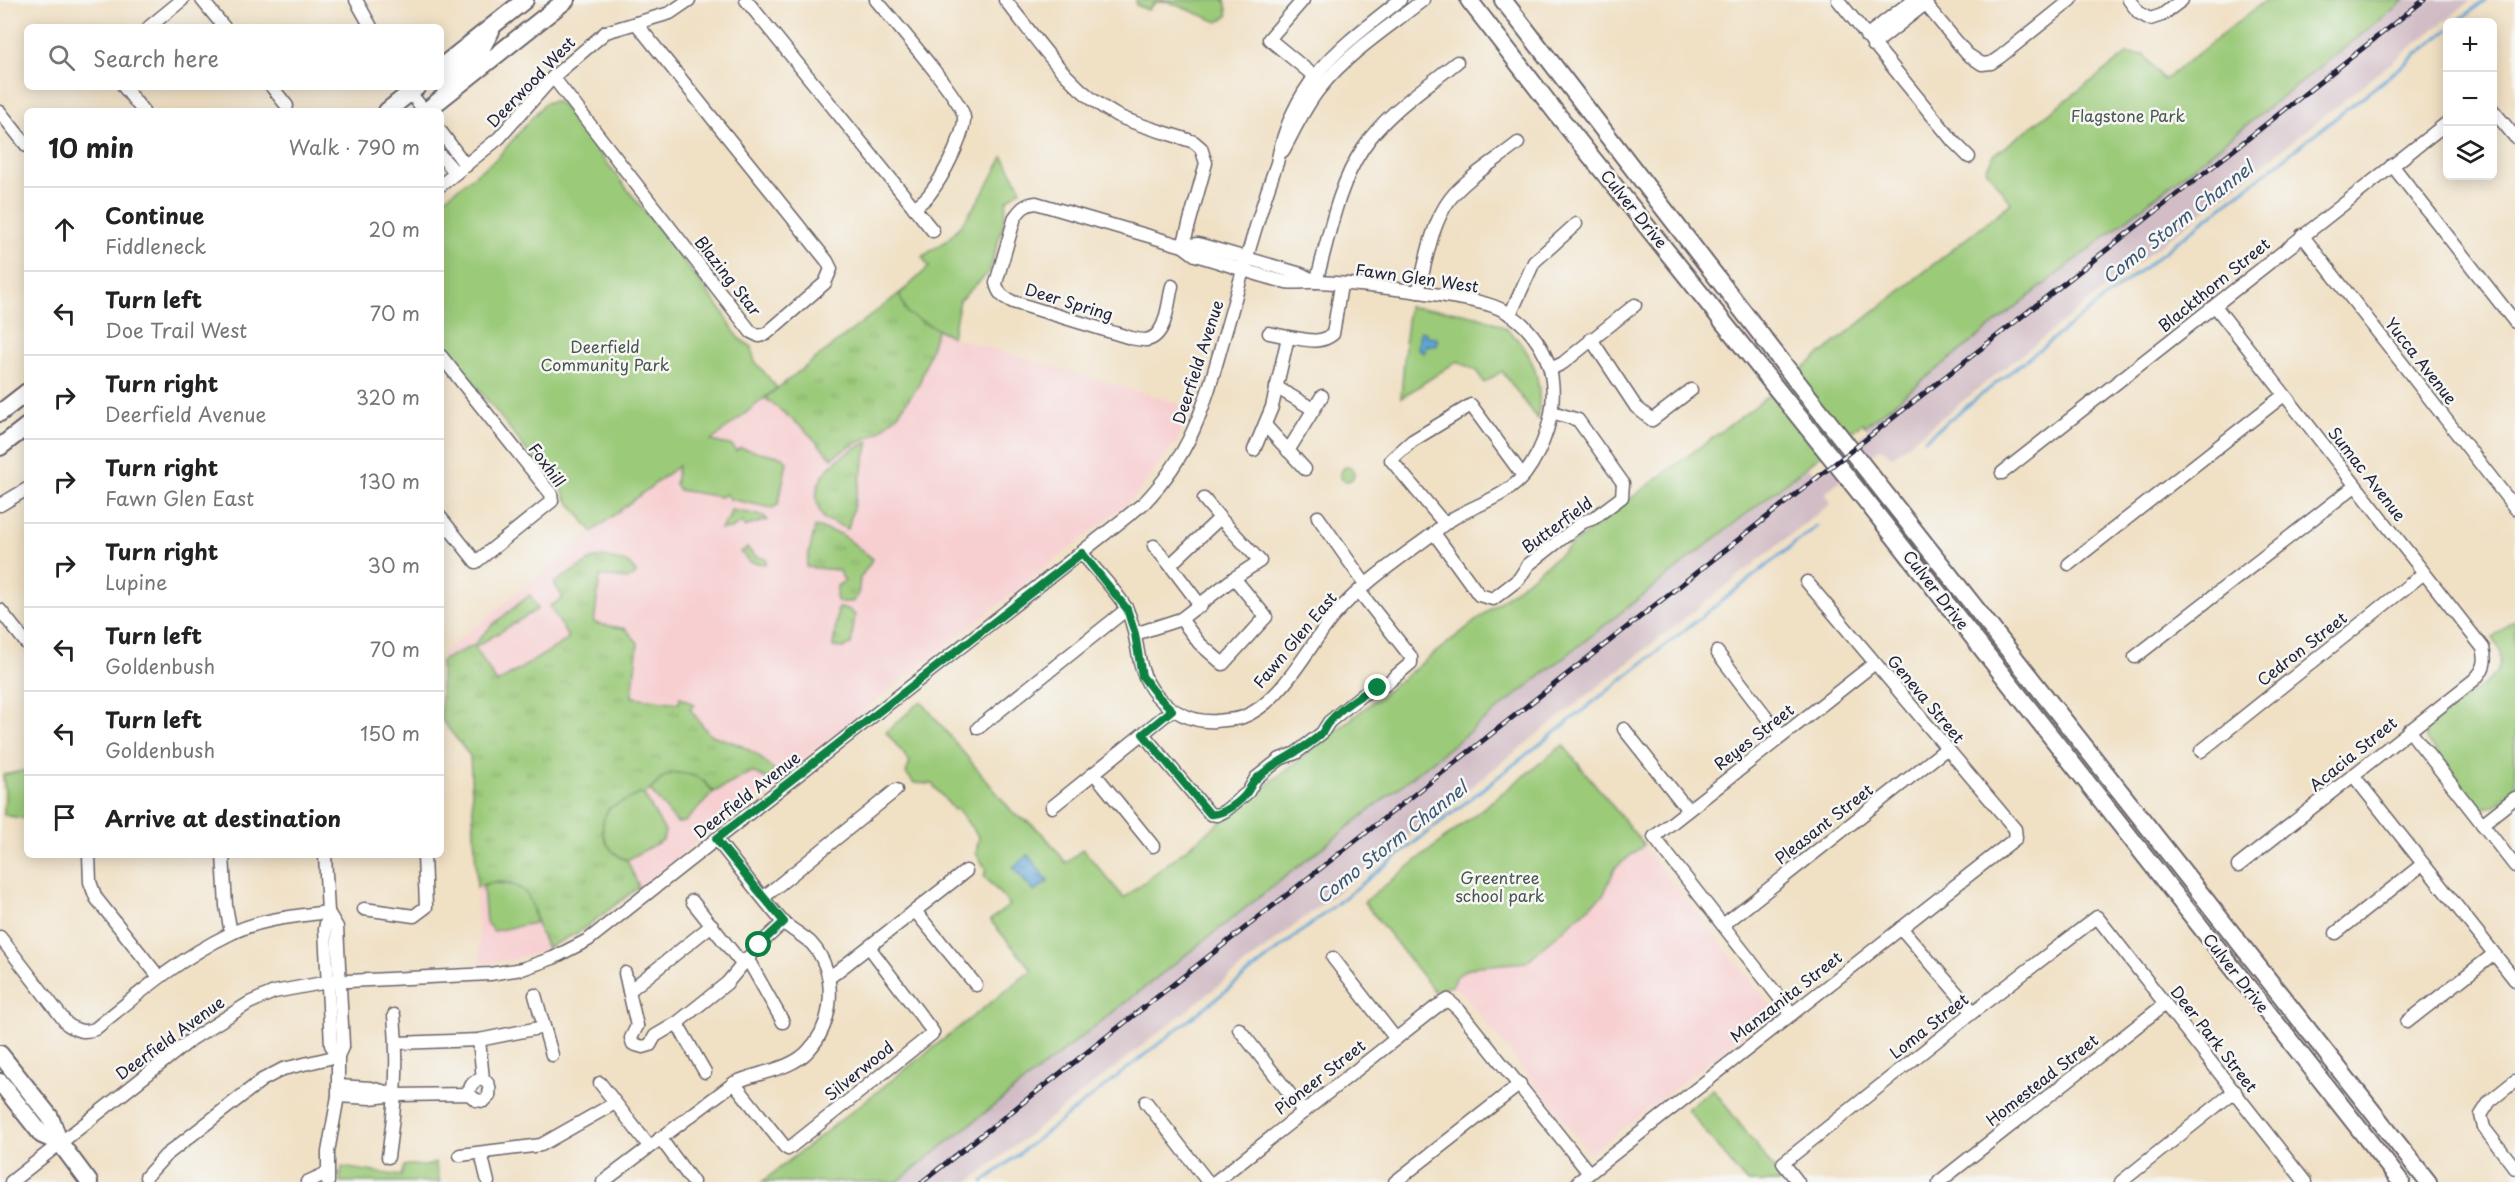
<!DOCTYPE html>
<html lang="en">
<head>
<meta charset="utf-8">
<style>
  :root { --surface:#fff; --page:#f6f6f6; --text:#222; --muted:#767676; --line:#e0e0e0 }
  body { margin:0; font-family:"Playpen Sans",sans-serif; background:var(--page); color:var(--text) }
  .controls { position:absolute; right:18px; top:18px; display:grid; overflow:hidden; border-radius:9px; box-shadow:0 3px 15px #0003 }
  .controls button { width:54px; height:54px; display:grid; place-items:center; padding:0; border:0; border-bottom:2px solid var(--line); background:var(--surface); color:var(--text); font:30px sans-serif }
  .stop { position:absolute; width:18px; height:18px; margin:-14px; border:4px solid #0b8043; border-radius:50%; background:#fff }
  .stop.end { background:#0b8043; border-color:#fff; box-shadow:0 2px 6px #0008 }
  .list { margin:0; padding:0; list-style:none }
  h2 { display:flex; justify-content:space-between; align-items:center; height:78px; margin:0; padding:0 24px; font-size:26px }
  h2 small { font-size:20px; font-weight:400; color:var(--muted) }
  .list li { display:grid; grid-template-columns:39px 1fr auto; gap:18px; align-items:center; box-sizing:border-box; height:84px; padding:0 24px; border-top:2px solid var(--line) }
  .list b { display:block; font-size:22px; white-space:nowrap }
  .list p { margin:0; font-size:20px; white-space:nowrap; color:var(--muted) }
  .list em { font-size:20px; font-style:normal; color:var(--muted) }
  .icon { flex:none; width:33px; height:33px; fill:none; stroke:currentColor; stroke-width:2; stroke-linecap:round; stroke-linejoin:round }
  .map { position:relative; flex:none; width:2515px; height:1182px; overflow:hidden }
  .search { position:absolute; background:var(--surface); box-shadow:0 3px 15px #0003; left:24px; top:24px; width:420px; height:66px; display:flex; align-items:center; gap:15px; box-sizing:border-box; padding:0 21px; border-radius:9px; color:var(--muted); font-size:22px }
  .panel { position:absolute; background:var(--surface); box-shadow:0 3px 15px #0003; left:24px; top:108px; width:420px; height:750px; border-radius:9px }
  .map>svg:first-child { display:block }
</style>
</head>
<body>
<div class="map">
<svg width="2515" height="1182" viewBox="0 0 2515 1182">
  <defs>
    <pattern id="grass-tufts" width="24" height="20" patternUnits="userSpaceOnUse" patternTransform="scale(1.5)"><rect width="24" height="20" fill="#9bca79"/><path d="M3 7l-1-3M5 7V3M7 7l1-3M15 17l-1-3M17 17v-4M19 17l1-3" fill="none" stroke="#85ad6a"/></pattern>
    <pattern id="water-ripples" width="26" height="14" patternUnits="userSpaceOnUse" patternTransform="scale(1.5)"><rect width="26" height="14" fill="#61a5d6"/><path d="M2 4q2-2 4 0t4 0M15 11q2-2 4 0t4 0" fill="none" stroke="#5086af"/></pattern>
  </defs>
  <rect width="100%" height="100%" fill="#f6f6f2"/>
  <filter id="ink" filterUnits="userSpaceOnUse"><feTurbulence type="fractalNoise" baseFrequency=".0167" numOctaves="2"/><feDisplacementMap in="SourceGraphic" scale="12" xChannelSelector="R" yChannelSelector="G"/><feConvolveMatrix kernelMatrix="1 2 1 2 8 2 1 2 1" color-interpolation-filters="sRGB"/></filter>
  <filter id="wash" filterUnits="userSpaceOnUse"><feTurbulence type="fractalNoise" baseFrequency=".008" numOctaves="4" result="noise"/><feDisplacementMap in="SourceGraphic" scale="24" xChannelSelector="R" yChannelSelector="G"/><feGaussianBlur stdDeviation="1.35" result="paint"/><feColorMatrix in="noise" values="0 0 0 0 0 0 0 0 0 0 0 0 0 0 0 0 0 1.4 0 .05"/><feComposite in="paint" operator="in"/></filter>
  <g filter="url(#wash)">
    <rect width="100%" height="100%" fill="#f0e0c4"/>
    <g fill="#f7cfd1">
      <polygon points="899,295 908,314 952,337 1190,407 1178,440 1135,497 613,908 581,931 548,949 516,959 480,964 469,756 441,721 441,654 592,532"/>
      <polygon points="1598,790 1771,1006 1772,1010 1770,1014 1592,1152 1588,1151 1461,991 1446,985 1364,902"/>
    </g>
    <polygon fill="#d2bdc6" points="2404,0 2471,0 1893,456 1881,448 1828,490 1826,495 1830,504 969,1182 897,1182 1808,467 1815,473 1868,431 1865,426"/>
    <g fill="url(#grass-tufts)" stroke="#5e765a" stroke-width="1.5">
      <polygon points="928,271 938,327 919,385 898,414 878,433 845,449 832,458 804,429 765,398"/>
      <path d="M869,442L848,529L824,519C800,482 839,454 869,442Z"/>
      <polygon points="731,510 764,516 767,520 744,527 743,522 731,529 720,529 728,519"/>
      <polygon points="815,527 841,534 873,559 860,578 858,596 852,602 838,602 836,597 837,586 845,581 838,570 806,567"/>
      <polygon points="747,548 755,556 766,559 766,564 749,562 741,552"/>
      <path d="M604,557L628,563L636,572L635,575L628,579L600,576L594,623L626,629L638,643L632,697L679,703L680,697L695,705L690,709L709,734L740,745L758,755L780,776L770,780L752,772L714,792L705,782L663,778L644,795L639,794L620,857L627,860L639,887L579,932L547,948C544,940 538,931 537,922C533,902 523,882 499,882C491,882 484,883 477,888L470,756L441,719V661L474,645L492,625L530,595L538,609L475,647L497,683L569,639L550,606L563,598L554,583L594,558Z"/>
      <polygon points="838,608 848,609 855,615 851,645 843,648 833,647"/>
    </g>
    <g fill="#9bca79" stroke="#5e765a" stroke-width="1.5">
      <polygon points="1136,0 1225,0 1228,16 1218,22 1167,1 1154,3 1148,10 1136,5"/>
      <path d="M2266,0H2405L1865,426L1862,423L897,1182H762L1032,970L990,920L1010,905L984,876L986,869L976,853L979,837L957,809L954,810L932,784L914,783L906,773L910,762L886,732L921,701L1015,815C1039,825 1051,843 1066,863L1083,849L1124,898L1639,492L1754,407L2011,203L1986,169L1994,155L2127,54L2144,55L2164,80Z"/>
      <polygon points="554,101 561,104 723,312 738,338 752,347 754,360 777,388 711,441 733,446 736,451 740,448 783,457 787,462 778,505 772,508 730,499 726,494 721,497 679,490 675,484 678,466 592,532 566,498 559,481 531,456 441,341 441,201 497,158 545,103"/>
      <path d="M1003,157L1021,189L1007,200L1003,225L989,272L960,300L952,337L908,314L899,295L929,267L922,257C931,250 944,244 952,235C973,212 989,184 1003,157Z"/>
      <path d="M1408,307C1433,310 1459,310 1483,318C1527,331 1546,377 1537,419L1502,371L1484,383L1477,371L1457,361L1401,398Z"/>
      <circle cx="1347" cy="474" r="7"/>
      <path d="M2515,620V789C2504,798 2492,813 2478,805L2427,741L2425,734L2427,728C2439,718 2451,708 2464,699C2484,684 2515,669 2493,638Z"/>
      <polygon points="1563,745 1644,845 1615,868 1604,894 1526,962 1478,966 1463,971 1455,978 1452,986 1434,991 1364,902"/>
      <polygon points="27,770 27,819 4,815 5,793 3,775"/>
      <path d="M673,773C691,773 704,777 713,793L685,822L677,823L650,790L665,776Z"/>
      <path d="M640,794L644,795L665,831L663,840L627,860C606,852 595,829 609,808Z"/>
      <path d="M492,883C524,883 532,893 535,923L494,931L486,923L483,886Z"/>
      <polygon points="1713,1089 1784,1182 1746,1182 1687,1109"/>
      <path d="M435,1163L440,1182H340L342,1167L401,1176L404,1166C415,1162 420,1170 435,1163Z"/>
    </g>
    <g fill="url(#water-ripples)" stroke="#426488" stroke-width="1.5">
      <polygon points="1420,331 1426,332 1426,336 1436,338 1438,341 1435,346 1427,345 1424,353 1418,349"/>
      <polygon points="1028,855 1048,881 1034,892 1013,867"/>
    </g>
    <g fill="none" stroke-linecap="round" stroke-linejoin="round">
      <g stroke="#61a5d6" stroke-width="3">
        <polyline points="2457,22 2485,0"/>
        <polyline points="1925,439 2448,30"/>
        <polyline points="983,1182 1817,526"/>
      </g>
    </g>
  </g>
  <g filter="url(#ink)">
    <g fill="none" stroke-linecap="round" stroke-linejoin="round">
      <defs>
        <g id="minor">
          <polyline points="202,0 224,27"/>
          <polyline points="356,0 371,27"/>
          <polyline points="746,0 933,231"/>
          <path d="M876,0C891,18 963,101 964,117C965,135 942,178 931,192C927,199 920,203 914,208"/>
          <path d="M1005,0C1038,40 1069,90 1116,115C1141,127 1169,133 1194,142L1201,148L1206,163L1183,246"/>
          <polyline points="1303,0 1269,39 1319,80"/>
          <polyline points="1838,0 1953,141 1969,157"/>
          <polyline points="1922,0 1967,54 1982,64 1991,63 2000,57 2071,0"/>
          <polyline points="2129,0 2139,13 2150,19 2162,15 2182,0"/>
          <polyline points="149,27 182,0"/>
          <polyline points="1866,36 1913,0"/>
          <polyline points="1873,45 1925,4"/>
          <polyline points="553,77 751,332 759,336 766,334 825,283 831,269 827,261 636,23"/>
          <polyline points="124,87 143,111"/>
          <polyline points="272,87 287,106"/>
          <polyline points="410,93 425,111"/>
          <polyline points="2492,109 2515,137"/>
          <polyline points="0,112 27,146"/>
          <polyline points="441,132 466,166"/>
          <path d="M1283,151C1295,129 1305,106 1321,87C1348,53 1389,27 1423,0"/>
          <polyline points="441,156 456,173"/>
          <polyline points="2392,165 2515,322"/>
          <polyline points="441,185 499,138 553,77 606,32 670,13 689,0"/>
          <polyline points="2302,235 2515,508"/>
          <polyline points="1183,246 1198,244 1301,274 1315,281"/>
          <path d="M1316,282C1329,237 1337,187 1363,148C1386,113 1425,88 1457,62"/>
          <path d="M1418,292C1426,263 1431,224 1450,199C1466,178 1497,160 1518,143"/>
          <path d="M2215,306L2483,648C2487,662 2484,670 2474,680L2238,866"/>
          <polyline points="1510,315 1534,262 1576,224"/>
          <polyline points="1269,333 1288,337"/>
          <polyline points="1591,339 1636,407 1652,420 1691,390"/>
          <polyline points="441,356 551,494 552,501 476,562 441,518"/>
          <polyline points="1551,369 1563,363 1635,305"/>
          <polyline points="1276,387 1313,409"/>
          <polyline points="1265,425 1305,469"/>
          <path d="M1254,450L1272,407L1288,337C1304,339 1320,345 1333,334L1341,285"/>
          <polyline points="1288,451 1322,396"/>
          <polyline points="2002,473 2448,122"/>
          <polyline points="1204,499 1220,518"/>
          <polyline points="0,505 27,489"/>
          <polyline points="1318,517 1365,584"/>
          <polyline points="1444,523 1391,460 1412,441 1471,405 1523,476"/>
          <polyline points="1434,533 1479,595 1493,599 1519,579 1528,565 1583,522 1594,518 1622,497 1623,483 1578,420 1552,412"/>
          <polyline points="1154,546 1170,565"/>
          <path d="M1082,553C1094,569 1119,593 1127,610C1141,639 1133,668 1156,695C1170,711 1193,723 1216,721C1224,720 1235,720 1243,717C1282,702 1307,648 1333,617C1362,583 1399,559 1434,533C1459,507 1502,503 1525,474C1544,448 1556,413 1552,381C1549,349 1523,316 1493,306C1476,300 1457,298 1440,295C1400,289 1358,284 1318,282C1307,281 1297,284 1286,282C1255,275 1225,263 1195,255L1183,246L1036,203C1025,204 1021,209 1015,217L996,283C998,294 1003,297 1013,302L1131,338C1136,339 1142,340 1146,340C1167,337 1168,302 1172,286"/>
          <polyline points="2069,564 2284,395"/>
          <polyline points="0,610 27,644"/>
          <polyline points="1181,619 1199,643 1223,664 1266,617 1234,578"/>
          <polyline points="1135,634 1181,619 1234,578 1260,561 1220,518 1170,565 1201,606"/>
          <polyline points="1717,652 1781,736"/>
          <polyline points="2135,657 2355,486"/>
          <polyline points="978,728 1127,609"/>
          <polyline points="1624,729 1688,810"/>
          <polyline points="2409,730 2515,866"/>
          <polyline points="1143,734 1210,814 1217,815 1225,811 1248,792 1256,778 1280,759 1296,753 1322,733 1329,722 1363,694 1385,685 1411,663 1411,657 1359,591"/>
          <polyline points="2201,751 2424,573"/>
          <polyline points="1094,773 1153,846"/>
          <polyline points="2353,775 2515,980"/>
          <polyline points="1052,807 1172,710"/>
          <polyline points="2482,824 2515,798"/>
          <polyline points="89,855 90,882 96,898 159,977"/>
          <polyline points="223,855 226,906 231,933"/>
          <polyline points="325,855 328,912 325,929 331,1045 338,1056"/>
          <polyline points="764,897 896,790"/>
          <polyline points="692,901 742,964"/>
          <polyline points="364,909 414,916 426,907 424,855"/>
          <polyline points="915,911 976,985"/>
          <polyline points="1723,925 1946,749"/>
          <polyline points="1901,928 1973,1012"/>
          <polyline points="2336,933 2423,864"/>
          <path d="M0,937L67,1024C77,1031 84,1033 95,1029C138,994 180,958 230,934C260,919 296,916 328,912"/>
          <polyline points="747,958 783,1022"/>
          <polyline points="1333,958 1396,1039"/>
          <polyline points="625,973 629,991"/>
          <polyline points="830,977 966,871"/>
          <polyline points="535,995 552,1055"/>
          <polyline points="1792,1014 1654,837 1875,663"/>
          <polyline points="2407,1022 2494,954"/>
          <polyline points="677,1023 705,1072"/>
          <polyline points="637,1026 631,1038 633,1044 643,1047 650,1045 655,1036 677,1023 727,983 759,945 784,922"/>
          <polyline points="637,1026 629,991 712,925"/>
          <polyline points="1239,1029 1304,1112"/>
          <polyline points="397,1043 479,1040 544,1027"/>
          <polyline points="2515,1081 2490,1101 2481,1115 2484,1128 2515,1168"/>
          <polyline points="600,1083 649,1146"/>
          <polyline points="734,1083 785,1147 788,1149 932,1034 933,1032 869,947"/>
          <polyline points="338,1086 371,1088 390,1093"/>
          <path d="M469,1094C470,1084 473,1081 483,1079"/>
          <path d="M338,1096L370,1098L397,1095L469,1094L476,1100L484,1101L489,1096C490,1088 490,1084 483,1079L479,1040"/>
          <polyline points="1146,1102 1208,1182"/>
          <polyline points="660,1138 693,1182"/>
          <polyline points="481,1153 488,1182"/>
          <polyline points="460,1155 541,1145 615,1103"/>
          <path d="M388,1157C395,1106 399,1067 394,1015"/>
          <polyline points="146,1177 165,1156 262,1080 283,1069 338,1056"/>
          <path d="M11,1182L192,1039L249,1003L274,992L328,982L490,974L522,969L553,958L588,940L1144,503C1193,452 1205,403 1224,337C1241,279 1256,220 1277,163C1293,80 1338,49 1400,0"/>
          <polyline points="307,1182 327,1173"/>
          <polyline points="328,1182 328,1152 338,1096 338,1056 343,1045 337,927 328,912"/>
          <path d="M603,1182L734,1083C757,1072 791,1070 808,1051C835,1023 838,972 811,943C802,935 790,929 782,921C759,895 738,866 716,839"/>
          <polyline points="1215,1182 1436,1007 1448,1000 1459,1010 1589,1173"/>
          <polyline points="1395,1182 1520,1084"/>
          <polyline points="1578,1182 2016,838 2015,829 1807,582"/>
          <polyline points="1798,1182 1783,1163 1973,1012 2097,917 2305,1182"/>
          <polyline points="1939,1182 2165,1004"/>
          <polyline points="2121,1182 2235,1091"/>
        </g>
        <g id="major">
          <polyline points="1469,0 1557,114 1859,492 2401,1182"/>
          <polyline points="1503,0 1802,388 2428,1182"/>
          <polyline points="441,67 525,0"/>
          <polyline points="441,84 479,53 491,31"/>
          <polyline points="387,111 417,87"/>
          <polyline points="426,111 566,0"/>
          <polyline points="0,413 27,392"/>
          <polyline points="0,447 27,426"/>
          <polyline points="0,1054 50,1117 60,1143 89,1182"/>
          <polyline points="0,1082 42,1135 60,1143"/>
        </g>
      </defs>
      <use href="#minor" stroke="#6a646b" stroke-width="15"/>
      <use href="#major" stroke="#6a646b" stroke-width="20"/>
      <use href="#minor" stroke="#fff" stroke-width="12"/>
      <use href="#major" stroke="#fff" stroke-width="16"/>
      <defs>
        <polyline id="rail" points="922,1182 2424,0"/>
      </defs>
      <use href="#rail" stroke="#22223b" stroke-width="5"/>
      <use href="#rail" stroke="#f6f6f2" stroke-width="3" stroke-dasharray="9" stroke-linecap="butt"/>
    </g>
  </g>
  <g fill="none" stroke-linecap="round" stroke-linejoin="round" filter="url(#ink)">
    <path stroke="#0b8043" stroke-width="8" d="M759,945L784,922L716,839L1082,553L1127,609L1135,634L1142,676L1156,694L1172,710L1143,734L1210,814C1222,816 1242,801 1248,791C1251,786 1252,783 1256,779C1276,760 1302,752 1321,734C1324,731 1325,726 1329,722C1340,709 1362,692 1378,688"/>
  </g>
  <g text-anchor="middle" stroke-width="5" stroke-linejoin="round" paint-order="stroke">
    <g font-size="16" fill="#22223b" stroke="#f6f6f2">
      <text transform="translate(531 82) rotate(-46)" y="6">Deerwood West</text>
      <text transform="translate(1634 209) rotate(51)" y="6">Culver Drive</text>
      <text transform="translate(728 276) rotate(52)" y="6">Blazing Star</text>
      <text transform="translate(1417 278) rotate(8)" y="6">Fawn Glen West</text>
      <text transform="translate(2214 285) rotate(-39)" y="6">Blackthorn Street</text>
      <text transform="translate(1069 302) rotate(17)" y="6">Deer Spring</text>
      <text transform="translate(2421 361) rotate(52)" y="6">Yucca Avenue</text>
      <text transform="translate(1198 362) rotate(-72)" y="6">Deerfield Avenue</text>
      <text transform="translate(547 465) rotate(54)" y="6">Foxhill</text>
      <text transform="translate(2367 474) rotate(52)" y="6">Sumac Avenue</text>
      <text transform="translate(1557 525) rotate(-36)" y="6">Butterfield</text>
      <text transform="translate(1936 590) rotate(52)" y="6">Culver Drive</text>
      <text transform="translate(1295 640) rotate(-50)" y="6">Fawn Glen East</text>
      <text transform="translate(2302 649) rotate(-38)" y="6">Cedron Street</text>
      <text transform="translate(1926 699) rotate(50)" y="6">Geneva Street</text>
      <text transform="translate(1754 737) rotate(-38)" y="6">Reyes Street</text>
      <text transform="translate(2353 754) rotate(-39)" y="6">Acacia Street</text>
      <text transform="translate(747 795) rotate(-38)" y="6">Deerfield Avenue</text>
      <text transform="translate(1824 824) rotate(-38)" y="6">Pleasant Street</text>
      <text transform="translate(2236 973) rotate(52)" y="6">Culver Drive</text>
      <text transform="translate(1786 997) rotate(-38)" y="6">Manzanita Street</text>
      <text transform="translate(1929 1026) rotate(-38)" y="6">Loma Street</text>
      <text transform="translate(170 1038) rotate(-36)" y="6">Deerfield Avenue</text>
      <text transform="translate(2214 1039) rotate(52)" y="6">Deer Park Street</text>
      <text transform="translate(859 1071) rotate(-39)" y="6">Silverwood</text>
      <text transform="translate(1320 1077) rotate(-38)" y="6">Pioneer Street</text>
      <text transform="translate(2042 1080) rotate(-38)" y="6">Homestead Street</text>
    </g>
    <g font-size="16" fill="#46544e" stroke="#f6f6f2">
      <text x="2128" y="122">Flagstone Park</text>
      <text x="605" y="353">Deerfield<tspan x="605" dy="18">Community Park</tspan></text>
      <text x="1500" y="884">Greentree<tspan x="1500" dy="18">school park</tspan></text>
    </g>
    <g font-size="18" font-style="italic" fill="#3b5679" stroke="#f6f6f2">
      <text transform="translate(2178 223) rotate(-38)" y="6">Como Storm Channel</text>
      <text transform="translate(1392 843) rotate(-38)" y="6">Como Storm Channel</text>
    </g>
  </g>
</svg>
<div class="controls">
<button>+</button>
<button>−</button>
<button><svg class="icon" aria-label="layers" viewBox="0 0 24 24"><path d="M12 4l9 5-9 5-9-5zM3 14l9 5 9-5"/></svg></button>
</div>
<div class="stop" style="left:759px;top:945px"></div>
<div class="stop end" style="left:1378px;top:688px"></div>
<div class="search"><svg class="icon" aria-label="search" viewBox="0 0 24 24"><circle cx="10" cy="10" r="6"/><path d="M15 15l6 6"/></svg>Search here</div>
<section class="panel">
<h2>10 min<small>Walk · 790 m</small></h2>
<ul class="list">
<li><svg class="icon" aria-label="ahead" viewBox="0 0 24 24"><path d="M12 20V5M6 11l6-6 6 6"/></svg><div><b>Continue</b><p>Fiddleneck</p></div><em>20 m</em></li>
<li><svg class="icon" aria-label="left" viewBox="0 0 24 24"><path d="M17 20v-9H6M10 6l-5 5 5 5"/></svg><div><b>Turn left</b><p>Doe Trail West</p></div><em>70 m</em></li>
<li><svg class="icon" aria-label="right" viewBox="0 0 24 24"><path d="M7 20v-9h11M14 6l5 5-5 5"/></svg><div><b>Turn right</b><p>Deerfield Avenue</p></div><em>320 m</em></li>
<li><svg class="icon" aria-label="right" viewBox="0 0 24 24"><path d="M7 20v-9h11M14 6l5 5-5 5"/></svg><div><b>Turn right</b><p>Fawn Glen East</p></div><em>130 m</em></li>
<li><svg class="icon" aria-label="right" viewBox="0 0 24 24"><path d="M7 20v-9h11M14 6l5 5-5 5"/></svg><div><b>Turn right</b><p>Lupine</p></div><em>30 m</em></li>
<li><svg class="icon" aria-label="left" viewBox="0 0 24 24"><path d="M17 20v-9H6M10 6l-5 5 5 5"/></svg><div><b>Turn left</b><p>Goldenbush</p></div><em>70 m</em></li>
<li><svg class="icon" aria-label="left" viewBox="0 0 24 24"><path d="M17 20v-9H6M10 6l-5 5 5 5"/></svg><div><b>Turn left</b><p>Goldenbush</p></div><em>150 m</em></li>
<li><svg class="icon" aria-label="arrive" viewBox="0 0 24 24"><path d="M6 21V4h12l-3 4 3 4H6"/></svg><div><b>Arrive at destination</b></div></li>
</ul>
</section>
</div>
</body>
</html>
